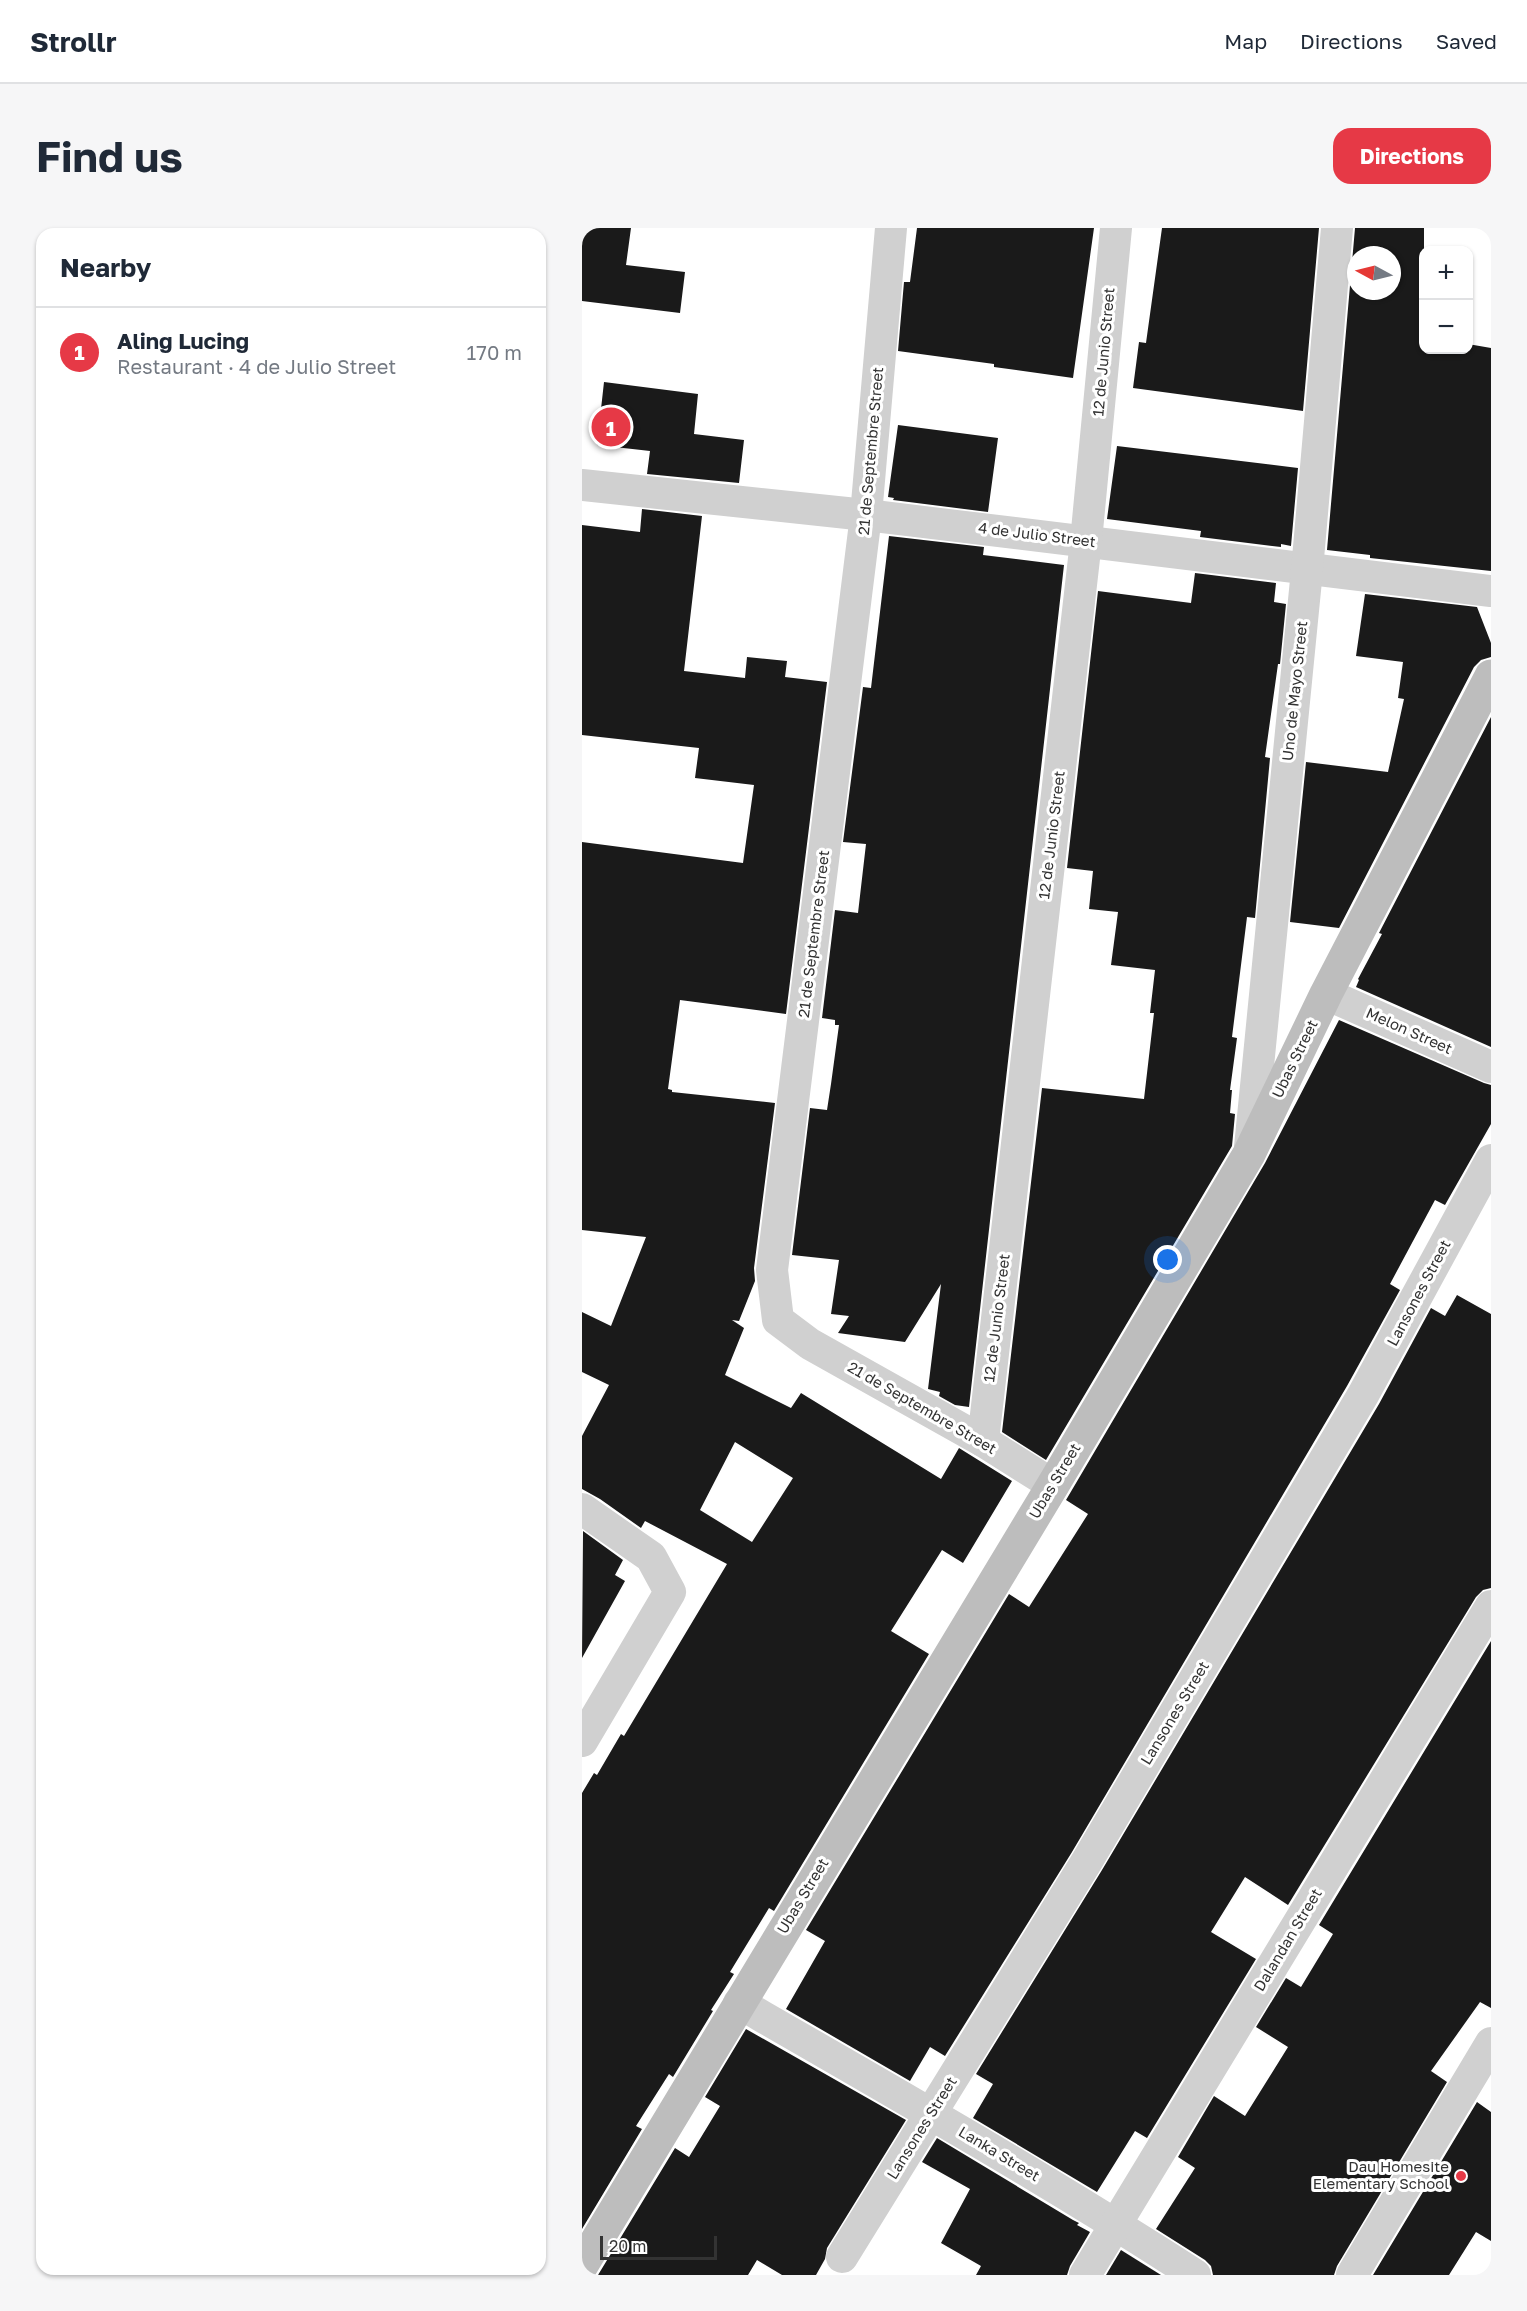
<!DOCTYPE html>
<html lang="en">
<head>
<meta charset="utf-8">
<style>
  :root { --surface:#fff; --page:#f6f6f7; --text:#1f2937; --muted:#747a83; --line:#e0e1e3; --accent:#e63946 }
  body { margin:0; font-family:"Golos Text",sans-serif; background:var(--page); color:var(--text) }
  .controls { position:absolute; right:18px; top:18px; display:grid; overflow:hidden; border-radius:12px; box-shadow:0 2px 4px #0004 }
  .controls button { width:54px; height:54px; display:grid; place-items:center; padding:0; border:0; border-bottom:2px solid var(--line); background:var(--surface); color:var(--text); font:30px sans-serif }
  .compass { position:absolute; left:765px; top:18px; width:54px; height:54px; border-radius:50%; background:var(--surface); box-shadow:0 2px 4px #0004; rotate:277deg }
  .scale { position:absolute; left:18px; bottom:15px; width:117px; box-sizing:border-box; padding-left:6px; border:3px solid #333; border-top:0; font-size:16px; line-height:21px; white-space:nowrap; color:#333; -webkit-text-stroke:4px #fff; paint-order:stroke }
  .you { position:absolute; left:586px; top:1032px; width:21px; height:21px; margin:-15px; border:4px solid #fff; border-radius:50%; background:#1a73e8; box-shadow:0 0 0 9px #1a73e833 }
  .badge { display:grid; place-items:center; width:39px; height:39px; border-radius:50%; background:var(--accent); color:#fff; font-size:20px; font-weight:700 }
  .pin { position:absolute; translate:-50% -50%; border:3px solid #fff; box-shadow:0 2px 6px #0006 }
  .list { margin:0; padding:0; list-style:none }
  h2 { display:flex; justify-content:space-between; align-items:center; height:78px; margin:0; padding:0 24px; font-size:26px }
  h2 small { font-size:20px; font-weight:400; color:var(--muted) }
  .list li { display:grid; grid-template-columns:39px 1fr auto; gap:18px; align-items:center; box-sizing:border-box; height:90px; padding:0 24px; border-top:2px solid var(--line) }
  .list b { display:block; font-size:22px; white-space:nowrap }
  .list p { margin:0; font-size:20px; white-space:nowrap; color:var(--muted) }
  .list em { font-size:20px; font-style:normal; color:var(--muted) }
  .map { position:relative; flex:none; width:909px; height:2047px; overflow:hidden; border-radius:18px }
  header { display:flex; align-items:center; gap:36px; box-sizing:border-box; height:84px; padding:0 30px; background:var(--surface); border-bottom:2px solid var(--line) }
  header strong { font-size:28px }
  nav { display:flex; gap:33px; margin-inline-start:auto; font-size:21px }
  .intro { display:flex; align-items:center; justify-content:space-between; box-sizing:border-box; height:144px; padding:0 36px }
  h1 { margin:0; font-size:42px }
  .button { padding:15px 27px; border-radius:18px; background:var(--accent); color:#fff; font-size:21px; font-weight:700 }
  main { display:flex; gap:36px; padding:0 36px }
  aside { flex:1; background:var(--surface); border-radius:18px; box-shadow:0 2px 4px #0004 }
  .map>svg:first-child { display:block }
</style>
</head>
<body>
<header>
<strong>Strollr</strong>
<nav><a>Map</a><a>Directions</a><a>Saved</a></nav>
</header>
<div class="intro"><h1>Find us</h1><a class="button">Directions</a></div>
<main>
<aside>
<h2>Nearby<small></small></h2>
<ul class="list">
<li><span class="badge">1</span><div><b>Aling Lucing</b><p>Restaurant · 4 de Julio Street</p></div><em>170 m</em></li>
</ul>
</aside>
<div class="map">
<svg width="909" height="2047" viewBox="0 0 909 2047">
  <rect width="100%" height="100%" fill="#fff"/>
  <g fill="#1a1a1a" fill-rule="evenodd">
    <polygon points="0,0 49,0 44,37 103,44 98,85 0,73"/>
    <polygon points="335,0 512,0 491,150 412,139 412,136 316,123 322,54 328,54"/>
    <polygon points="580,0 737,0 721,183 551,160 557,114 564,115"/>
    <path d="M773,0H842V122H886V116L909,120V343L788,330V327L745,322ZM774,27H810V63H774Z"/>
    <polygon points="22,154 116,166 112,206 162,212 157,255 65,246 68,223 15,217"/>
    <polygon points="316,197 416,210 406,284 311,272 312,270 306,269"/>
    <polygon points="535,218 716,240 709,318 699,316 699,319 618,309 619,303 525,291"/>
    <path d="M60,281L120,288L102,443L163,450L165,429L205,433L203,449L245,454L204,786L98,772L86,861L90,862V864L193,875L172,1040L173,1053L157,1093L150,1092L162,1100L143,1147L209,1180L219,1165L359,1251L377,1220L430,1253L381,1335L360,1322L309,1403L347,1426L192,1683L187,1680L148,1744L152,1746L129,1782L131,1783L91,1849L87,1846L54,1898L60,1901L0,2001V1565L12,1545L15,1547L39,1506L42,1508L145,1336L63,1293L59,1300L18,1271L0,1261V1208L27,1157L0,1144V1084L29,1098L64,1009L0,1002V614L161,635L172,557L113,550L117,520L0,507V297L58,304ZM153,1214L211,1250L170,1314L118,1282Z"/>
    <polygon points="307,308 402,319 401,327 482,337 387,1179 373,1177 357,1168 358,1164 346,1161 359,1056 323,1114 256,1105 267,1088 249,1086 257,1032 210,1027 228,880 245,882 249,856 257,797 253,797 253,792 240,790 253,682 276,685 284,616 261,614 281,459 289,460"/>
    <polygon points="613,345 694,355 692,374 704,376 698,436 696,436 683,529 688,530 673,690 665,689 650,809 655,810 648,862 650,862 648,885 653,886 650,918 464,1232 420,1204 460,860 562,871 572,785 568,785 573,742 529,737 536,684 507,681 511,643 485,640 516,363 609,375"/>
    <polygon points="783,366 895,379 909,415 909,429 899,432 892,439 757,700 708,694 724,534 806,544 822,471 816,470 821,434 774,428"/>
    <polygon points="909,489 909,819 774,759 777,752 776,751 800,706 797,705"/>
    <polygon points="757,792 902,855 909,857 909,896 863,977 853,972 808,1056 818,1062 765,1158 490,1624 363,1828 348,1819 328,1853 204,1781 243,1713 224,1702 427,1366 447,1379 506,1286 484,1272 683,935"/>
    <polygon points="875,1067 909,1086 909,1360 901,1362 894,1369 706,1677 663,1649 629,1704 674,1731 565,1910 553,1903 515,1964 391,1890 411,1856 394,1846 520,1642 797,1176 849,1080 863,1088"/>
    <polygon points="1,1303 41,1332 33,1347 43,1353 0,1430"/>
    <polygon points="909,1413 909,1780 898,1774 849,1843 865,1854 755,2038 752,2047 631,2047 629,2038 623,2032 574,2001 613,1940 596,1929 632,1868 663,1888 706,1819 674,1799 704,1750 719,1759 751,1706 737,1697"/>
    <polygon points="164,1801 324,1892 245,2020 243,2031 234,2047 200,2047 175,2032 166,2047 16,2047 93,1920 107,1929 138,1878 123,1869"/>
    <polygon points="895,1874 909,1884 909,2013 894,2004 867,2047 791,2047"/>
    <polygon points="355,1910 491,1992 497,1995 495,1997 508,2004 488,2038 485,2047 394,2047 399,2038 359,2015 388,1961 340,1934"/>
    <polygon points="539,2022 579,2047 524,2047"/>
  </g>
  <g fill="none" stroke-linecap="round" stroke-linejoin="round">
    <g stroke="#d0d0d0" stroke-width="32">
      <polyline points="309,0 284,287 190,1042 196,1092 228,1116 401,1213 471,1257"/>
      <polyline points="0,257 284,287 909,363"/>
      <polyline points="744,766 909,839"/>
      <polyline points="668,919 725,342 755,0"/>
      <polyline points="401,1213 504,313 534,0"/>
      <polyline points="0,1281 69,1329 88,1364 0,1513"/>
      <path d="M157,1775C310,1863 464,1951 613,2047"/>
      <polyline points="260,2029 505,1633 781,1167 909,932"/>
      <polyline points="503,2047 909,1378"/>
      <polyline points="770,2047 909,1815"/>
    </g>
    <polyline stroke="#bdbdbd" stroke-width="33" points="0,2037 471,1257 667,926 744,766 909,448"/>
  </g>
  <circle fill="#e63946" stroke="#fff" stroke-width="2" cx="879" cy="1948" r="6"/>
  <g text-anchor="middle" stroke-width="6" stroke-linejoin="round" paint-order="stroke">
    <g font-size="15" fill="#333" stroke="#fff">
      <text transform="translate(522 124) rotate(-85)" y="5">12 de Junio Street</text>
      <text transform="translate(289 223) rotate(-85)" y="5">21 de Septembre Street</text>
      <text transform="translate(455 307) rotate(7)" y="5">4 de Julio Street</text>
      <text transform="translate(713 463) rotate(-84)" y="5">Uno de Mayo Street</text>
      <text transform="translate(470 607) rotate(-83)" y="5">12 de Junio Street</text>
      <text transform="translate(232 706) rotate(-83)" y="5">21 de Septembre Street</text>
      <text transform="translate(827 803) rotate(24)" y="5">Melon Street</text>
      <text transform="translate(713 831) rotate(-64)" y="5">Ubas Street</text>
      <text transform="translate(837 1065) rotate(-62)" y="5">Lansones Street</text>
      <text transform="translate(415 1090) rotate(-83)" y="5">12 de Junio Street</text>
      <text transform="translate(340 1180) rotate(30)" y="5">21 de Septembre Street</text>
      <text transform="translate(473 1253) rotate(-59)" y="5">Ubas Street</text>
      <text transform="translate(593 1485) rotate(-59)" y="5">Lansones Street</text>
      <text transform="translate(221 1668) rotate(-59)" y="5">Ubas Street</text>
      <text transform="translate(706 1712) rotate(-59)" y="5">Dalandan Street</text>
      <text transform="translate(340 1900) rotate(-58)" y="5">Lansones Street</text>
      <text transform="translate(417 1926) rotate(31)" y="5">Lanka Street</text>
    </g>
    <g font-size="15" fill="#333" stroke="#fff" text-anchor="end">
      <text x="867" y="1944">Dau Homesite<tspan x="867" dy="17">Elementary School</tspan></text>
    </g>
  </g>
</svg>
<div class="controls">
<button>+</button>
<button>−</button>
</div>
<svg class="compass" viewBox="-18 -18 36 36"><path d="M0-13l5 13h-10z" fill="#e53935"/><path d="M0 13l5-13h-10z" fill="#747a83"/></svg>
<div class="scale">20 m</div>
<div class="you"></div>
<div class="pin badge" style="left:29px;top:199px">1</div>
</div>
</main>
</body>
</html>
